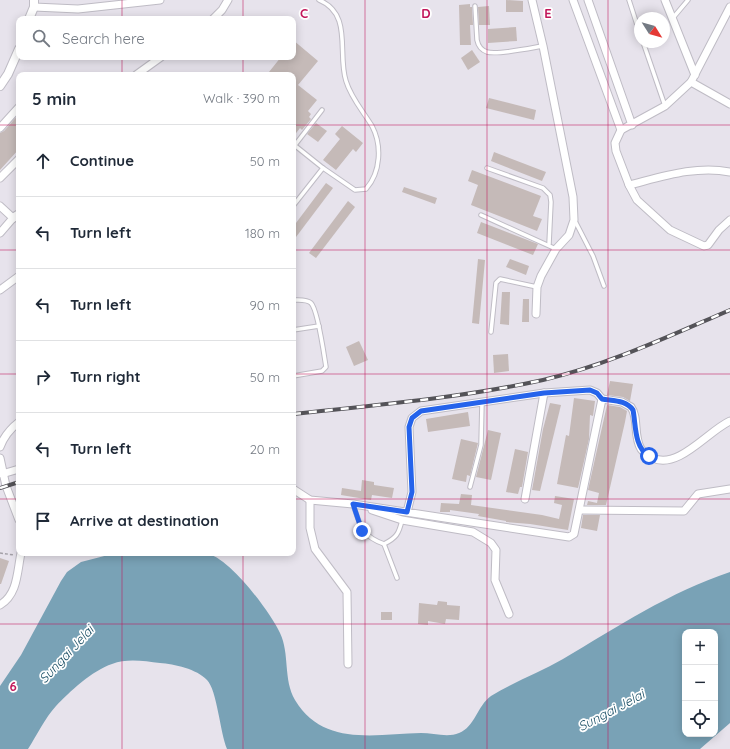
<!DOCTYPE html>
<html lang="en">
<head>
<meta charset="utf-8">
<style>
  :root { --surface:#fff; --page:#f2f2f3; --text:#1f2937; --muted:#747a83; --line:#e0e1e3 }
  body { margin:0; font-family:Quicksand,sans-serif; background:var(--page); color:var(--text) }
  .controls { position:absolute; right:12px; bottom:12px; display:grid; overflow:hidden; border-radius:8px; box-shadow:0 2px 10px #0003 }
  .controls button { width:36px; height:36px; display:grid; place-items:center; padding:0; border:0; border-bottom:1px solid var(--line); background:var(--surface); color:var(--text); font:20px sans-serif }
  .compass { position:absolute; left:634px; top:12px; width:36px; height:36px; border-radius:50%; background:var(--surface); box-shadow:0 2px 10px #0003; rotate:127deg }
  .stop { position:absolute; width:12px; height:12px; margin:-9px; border:3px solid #2563eb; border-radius:50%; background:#fff }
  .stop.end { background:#2563eb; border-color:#fff; box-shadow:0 1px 4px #0008 }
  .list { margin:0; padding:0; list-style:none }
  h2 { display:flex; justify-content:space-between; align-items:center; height:52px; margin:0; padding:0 16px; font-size:17px }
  h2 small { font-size:13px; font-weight:400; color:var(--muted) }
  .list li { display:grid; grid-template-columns:26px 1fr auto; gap:12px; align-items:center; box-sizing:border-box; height:72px; padding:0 16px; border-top:1px solid var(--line) }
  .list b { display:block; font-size:15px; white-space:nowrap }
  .list em { font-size:13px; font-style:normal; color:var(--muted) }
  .icon { flex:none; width:22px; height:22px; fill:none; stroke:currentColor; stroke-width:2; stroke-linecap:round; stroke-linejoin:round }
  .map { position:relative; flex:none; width:730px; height:749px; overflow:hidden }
  .search { position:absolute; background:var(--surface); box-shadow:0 2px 10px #0003; left:16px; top:16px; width:280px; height:44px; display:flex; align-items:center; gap:10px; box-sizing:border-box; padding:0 14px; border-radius:8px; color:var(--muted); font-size:15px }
  .panel { position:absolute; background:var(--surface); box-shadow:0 2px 10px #0003; left:16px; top:72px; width:280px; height:484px; border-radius:8px }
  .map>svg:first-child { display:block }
</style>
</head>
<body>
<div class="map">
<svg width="730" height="749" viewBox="0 0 730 749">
  <rect width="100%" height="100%" fill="#e7e3ec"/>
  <path fill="#79a2b6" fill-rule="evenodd" d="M116,553C137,553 157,553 178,553C187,553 196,552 205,553C229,556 270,612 280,633C290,654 283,679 295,700C323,747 376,734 421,733C433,733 448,738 459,733C475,727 477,706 491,696C514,682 540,672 563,659C617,627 670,592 730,572V723L700,749H227C220,732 217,690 207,680C197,669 174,664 160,663C144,661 127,658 112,664C93,670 69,692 56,706C45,718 37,735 28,749H0V686L21,655L61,581L67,572L81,562ZM685,632H715V734H685Z"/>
  <g fill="#c5bab8">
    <polygon points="506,0 523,1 523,12 506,12"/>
    <polygon points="470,4 470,7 472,7 473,25 470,25 471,45 460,45 459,5"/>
    <polygon points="489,6 490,25 479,25 478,7"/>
    <polygon points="516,27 517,41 488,43 488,29"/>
    <polygon points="293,40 318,61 298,85 317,100 308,111 311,114 309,117 311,119 302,130 300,128 293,137 293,75 273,75 269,72 281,57 293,57"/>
    <polygon points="472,50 480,62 468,70 461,58"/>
    <polygon points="489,98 536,110 534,120 486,108"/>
    <polygon points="19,114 19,149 0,170 0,133 4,131"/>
    <polygon points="316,123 327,131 318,142 307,134"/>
    <polygon points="342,126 363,143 356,152 353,149 336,170 323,160 340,139 335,134"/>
    <polygon points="494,152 546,172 542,181 491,161"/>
    <polygon points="472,170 541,196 533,216 542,219 537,231 471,205 478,185 468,181"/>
    <polygon points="326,183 333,188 293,241 293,227"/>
    <polygon points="404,187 437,198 435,204 402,192"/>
    <polygon points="348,201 355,207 316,258 309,253"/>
    <polygon points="481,222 538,244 533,255 477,233"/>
    <polygon points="478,259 485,260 479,324 472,323"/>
    <polygon points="510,259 529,266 526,275 506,267"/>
    <polygon points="502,292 510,292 509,325 500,324"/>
    <polygon points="523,299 529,299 529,322 522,322"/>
    <polygon points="359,341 368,360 354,366 346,347"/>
    <polygon points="508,354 509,371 494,373 493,355"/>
    <polygon points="610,381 633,384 630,401 623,397 607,395"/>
    <polygon points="574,398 595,401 593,416 590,415 589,439 578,488 557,484 566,435 569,436"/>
    <polygon points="550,403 561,405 540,491 532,490 543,429"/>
    <polygon points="607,405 620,407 627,411 625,422 606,505 587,505 588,501 597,503 599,493 588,490"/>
    <polygon points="468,412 470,426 428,432 426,419"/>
    <polygon points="488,430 501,433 491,480 476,477"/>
    <polygon points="461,439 478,443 470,476 467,475 466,482 452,479"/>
    <polygon points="515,449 528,452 522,487 520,487 518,494 506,492"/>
    <polygon points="362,480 374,482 374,485 394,488 392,498 372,495 371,500 341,495 342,488 361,491"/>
    <polygon points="461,494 472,495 471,505 542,515 559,519 562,505 554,503 555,496 574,499 568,530 530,524 506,522 506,521 478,516 479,514 450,510 450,512 440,512 441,503 459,504"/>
    <polygon points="583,515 600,515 597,531 581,528"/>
    <polygon points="0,558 9,561 1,584 0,584"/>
    <polygon points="438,601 447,602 447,605 460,606 459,620 446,619 445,624 428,621 428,625 418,624 419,603 437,605"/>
    <rect x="381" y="612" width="11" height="8"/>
  </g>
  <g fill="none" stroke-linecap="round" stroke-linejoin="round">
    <defs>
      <g id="service">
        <polyline points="629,0 640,34"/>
        <path d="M475,6L477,40C478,45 481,50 487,52C498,55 531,48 543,46"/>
        <polyline points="672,19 688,0"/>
        <polyline points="643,42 665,106"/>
        <path d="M293,144L323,168L355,190L366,189C381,172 382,145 372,126C363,111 351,98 346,81C337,53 353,14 319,0"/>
        <polyline points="295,145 322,110"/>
        <polyline points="487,168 543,188 550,195 551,202 549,244"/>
        <polyline points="293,206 323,168"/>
        <polyline points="481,215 556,249"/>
        <polyline points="575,221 593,256 604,286"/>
        <path d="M293,300C299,300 307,299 311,303C318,310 324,355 326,367L322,371L293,376"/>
        <polyline points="293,330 319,326"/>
        <polyline points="491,332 496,283 500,279 537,287"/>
        <polyline points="470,487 481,445 482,402"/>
        <path d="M353,504C360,525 361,536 384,544C396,538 399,534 402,520"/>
        <polyline points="384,544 397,578"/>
      </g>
      <g id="minor">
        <polyline points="532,0 543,46 573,197 574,220 569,235 556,249 541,276 537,287 536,314"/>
        <polyline points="573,0 621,130"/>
        <polyline points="588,0 632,125"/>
        <polyline points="665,0 695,75"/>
        <polyline points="34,7 78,9 160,0"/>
        <polyline points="730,7 691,82 665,106 621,130 615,143 616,151 629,185 637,200 670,230 704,246 708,245 719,230 730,220"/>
        <polyline points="213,19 222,10 228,0"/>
        <polyline points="136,75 161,57"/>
        <polyline points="691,82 730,104"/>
        <polyline points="0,128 19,107"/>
        <polyline points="0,178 19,159"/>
        <path d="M629,185C661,177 696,165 730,172"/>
        <polyline points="0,206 13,218 0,233"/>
        <polyline points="0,290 19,276"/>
        <path d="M602,399L622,402L631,407C639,418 633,436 641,449C644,453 648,456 653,458C678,470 708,431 730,421"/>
        <path d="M0,447C4,436 10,429 19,422"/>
        <polyline points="0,458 6,486 19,520"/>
        <polyline points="2,474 19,469"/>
        <polyline points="293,489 310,500 353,504 569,537 574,534 602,399 597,393 590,390 544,393 421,411 412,418 409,427 412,492 407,512"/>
        <polyline points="525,499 544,393"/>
        <polyline points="310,500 310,528 315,549 347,592 348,664"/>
        <polyline points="372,510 402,520 473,532 491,543 496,550 495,580 509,614"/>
        <polyline points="580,510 684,511 698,494 730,489"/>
        <path d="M0,605C18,594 17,572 21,553"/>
      </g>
      <g id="tertiary">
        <polyline points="29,19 34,7 34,0"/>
        <polyline points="0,86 8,74 19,49"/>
        <polyline points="13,218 19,214"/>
      </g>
    </defs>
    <use href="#service" stroke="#bfbcc5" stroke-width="5.5"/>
    <use href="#minor" stroke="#bfbcc5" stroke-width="9"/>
    <use href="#tertiary" stroke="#bfbcc5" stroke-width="10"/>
    <polyline stroke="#a3a0a7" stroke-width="1.5" stroke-dasharray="3 2" stroke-linecap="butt" points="0,553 14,555"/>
    <use href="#service" stroke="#fff" stroke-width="3.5"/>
    <use href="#minor" stroke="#fff" stroke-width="7"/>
    <use href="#tertiary" stroke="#fff" stroke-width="8"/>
    <defs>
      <g id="rail">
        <path d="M293,414C376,405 461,398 543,380C608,365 669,336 730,310"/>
        <polyline points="0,488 19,482"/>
      </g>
    </defs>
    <use href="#rail" stroke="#545358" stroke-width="4"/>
    <use href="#rail" stroke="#fff" stroke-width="2.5" stroke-dasharray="8" stroke-linecap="butt"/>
  </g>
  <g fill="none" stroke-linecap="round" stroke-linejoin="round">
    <path stroke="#2563eb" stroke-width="5" d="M362,531L353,504L407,512L412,492L409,427L412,418L421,411L544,393L590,390L597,393L602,399C613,401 626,400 633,410C636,425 634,447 649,456"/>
  </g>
  <path fill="none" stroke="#c2185b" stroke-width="1" stroke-opacity="0.55" d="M122,0V19M243,0V19M365,0V749M487,0V749M608,0V749M122,57V75M243,57V75M0,125H19M293,125H730M0,250H19M293,250H730M0,374H19M293,374H730M0,499H19M293,499H730M122,553V749M243,553V749M0,624H730"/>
  <g text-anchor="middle" stroke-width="3.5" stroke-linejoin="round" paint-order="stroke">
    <g font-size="13" font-style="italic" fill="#1a4f65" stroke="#fff">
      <text transform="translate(66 654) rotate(-47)" y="5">Sungai Jelai</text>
      <text transform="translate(611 710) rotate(-28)" y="5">Sungai Jelai</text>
    </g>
  </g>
  <g font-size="13" text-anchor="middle" font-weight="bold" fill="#c2185b" stroke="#fff" stroke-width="3.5" stroke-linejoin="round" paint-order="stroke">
    <text x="304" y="18">C</text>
    <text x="426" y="18">D</text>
    <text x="548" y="18">E</text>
    <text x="13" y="691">6</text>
  </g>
</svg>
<div class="controls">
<button>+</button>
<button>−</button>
<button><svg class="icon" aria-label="locate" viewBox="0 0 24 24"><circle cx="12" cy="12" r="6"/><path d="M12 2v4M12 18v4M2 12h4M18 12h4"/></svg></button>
</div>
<svg class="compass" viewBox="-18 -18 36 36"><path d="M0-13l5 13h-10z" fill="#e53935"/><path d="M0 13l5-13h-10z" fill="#747a83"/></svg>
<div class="stop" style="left:649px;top:456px"></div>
<div class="stop end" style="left:362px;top:531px"></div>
<div class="search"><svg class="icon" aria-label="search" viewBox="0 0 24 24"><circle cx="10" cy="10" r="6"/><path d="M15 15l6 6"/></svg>Search here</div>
<section class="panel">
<h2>5 min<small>Walk · 390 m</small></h2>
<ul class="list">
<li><svg class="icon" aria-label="ahead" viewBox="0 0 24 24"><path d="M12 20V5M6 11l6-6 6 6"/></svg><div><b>Continue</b></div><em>50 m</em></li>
<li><svg class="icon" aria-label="left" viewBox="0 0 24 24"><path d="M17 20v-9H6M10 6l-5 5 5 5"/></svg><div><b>Turn left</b></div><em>180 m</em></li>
<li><svg class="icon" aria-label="left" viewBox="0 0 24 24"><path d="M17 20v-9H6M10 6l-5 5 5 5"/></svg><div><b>Turn left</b></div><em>90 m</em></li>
<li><svg class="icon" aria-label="right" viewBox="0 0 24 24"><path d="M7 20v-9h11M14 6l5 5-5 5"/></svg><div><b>Turn right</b></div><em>50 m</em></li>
<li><svg class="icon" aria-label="left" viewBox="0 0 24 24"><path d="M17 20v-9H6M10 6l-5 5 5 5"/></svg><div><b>Turn left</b></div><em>20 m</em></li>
<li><svg class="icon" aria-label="arrive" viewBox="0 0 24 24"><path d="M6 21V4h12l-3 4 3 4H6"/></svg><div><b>Arrive at destination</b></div></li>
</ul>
</section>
</div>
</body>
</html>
